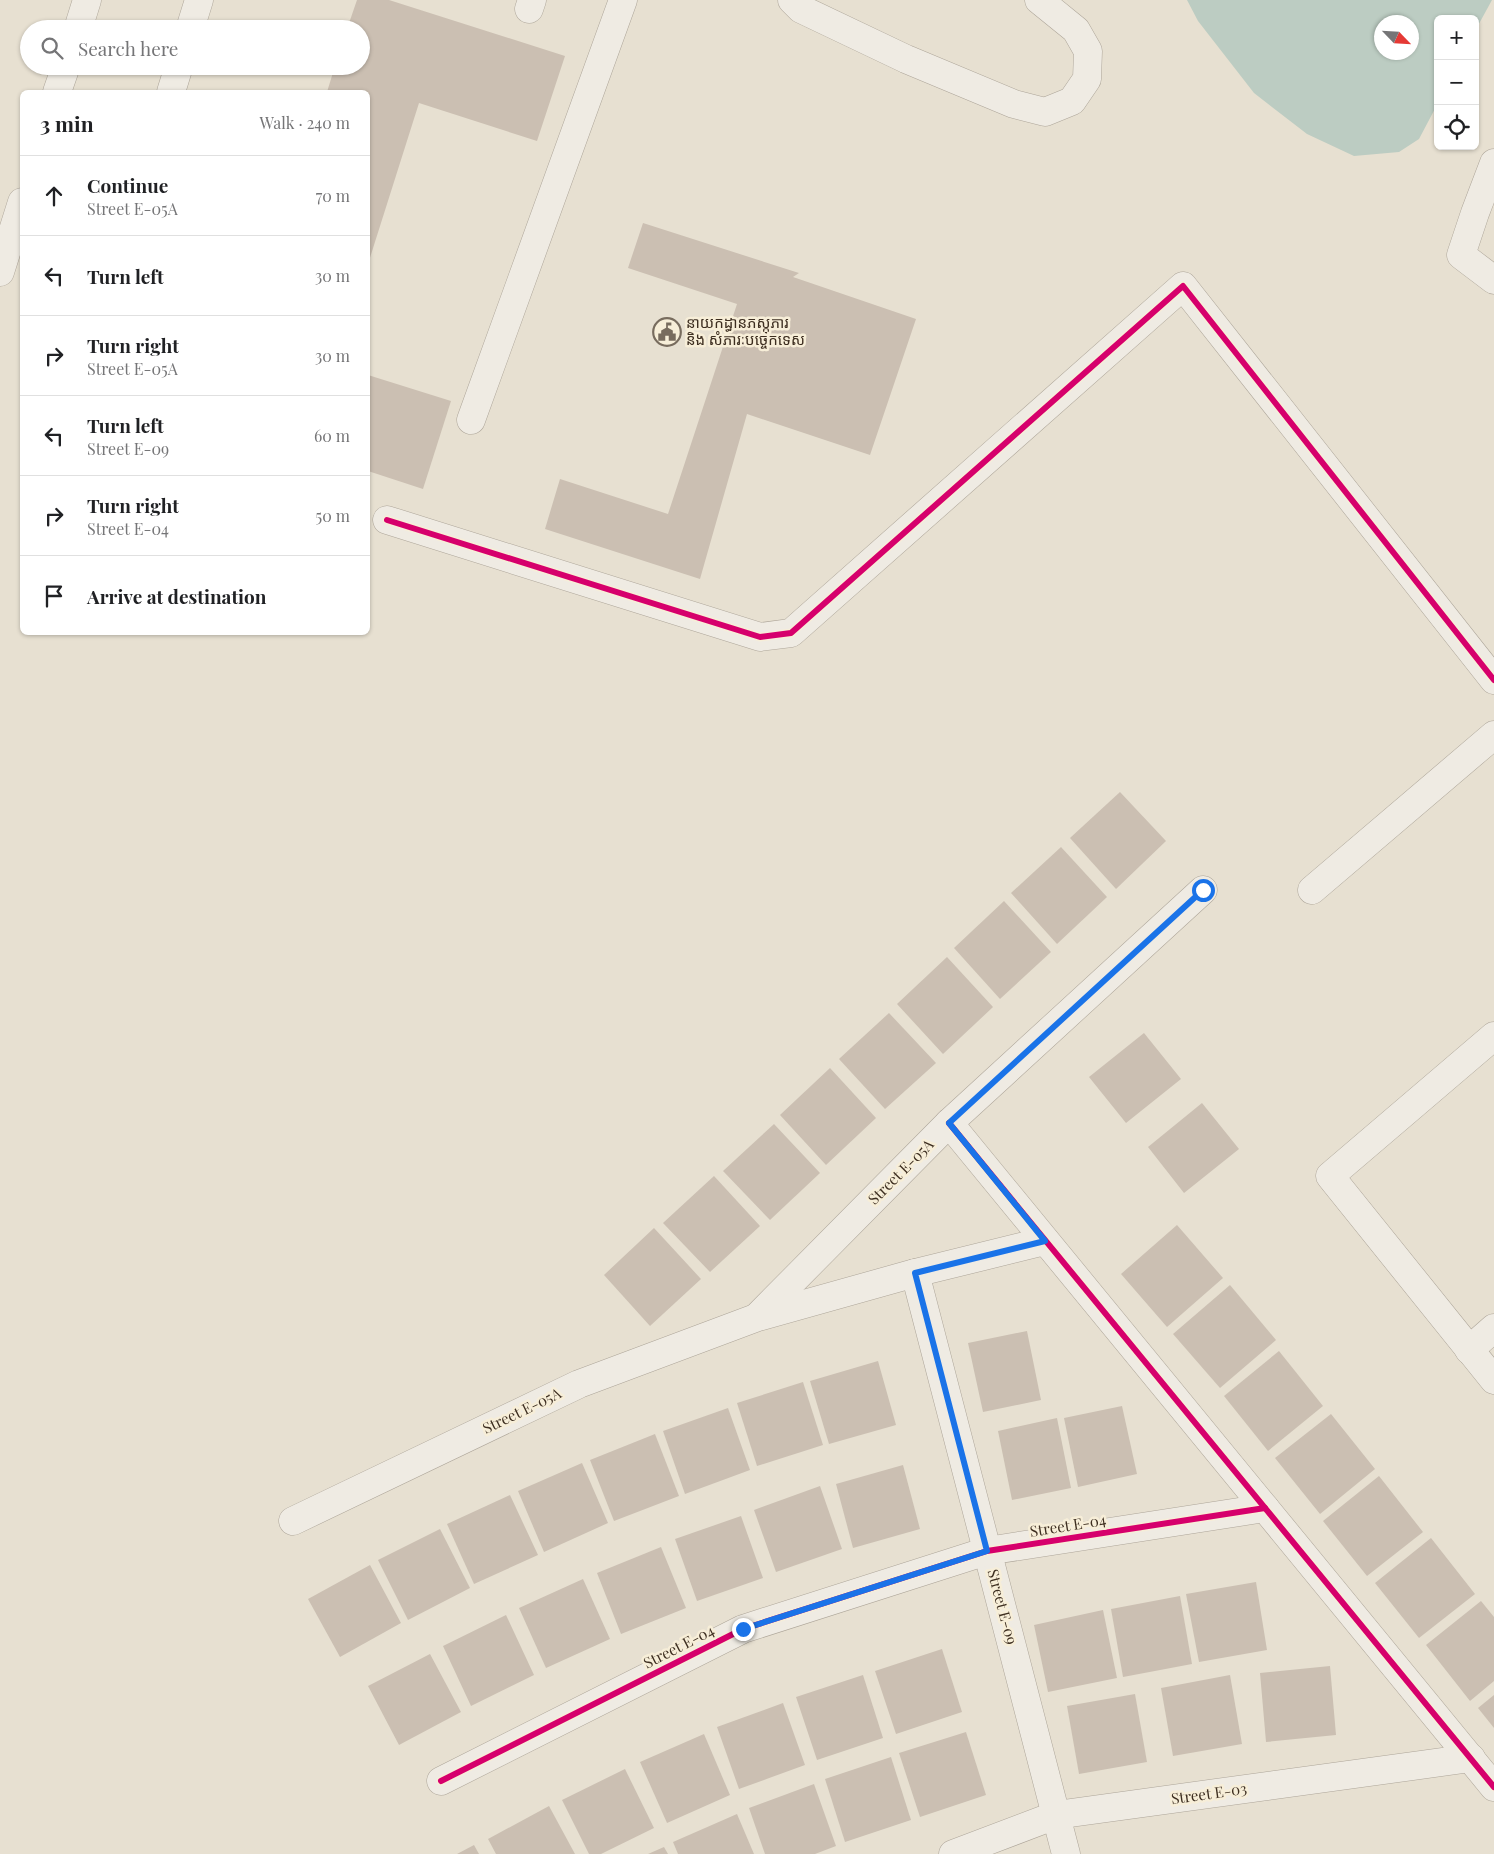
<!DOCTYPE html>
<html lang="en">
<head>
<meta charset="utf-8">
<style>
  :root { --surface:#fff; --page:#f6f6f6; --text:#202124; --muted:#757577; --line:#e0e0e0 }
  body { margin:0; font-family:"Playfair Display","Noto Sans Khmer",serif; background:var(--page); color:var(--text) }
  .controls { position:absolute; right:15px; top:15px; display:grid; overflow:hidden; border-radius:8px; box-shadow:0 1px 4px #0004 }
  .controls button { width:45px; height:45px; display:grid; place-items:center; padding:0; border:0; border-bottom:1px solid var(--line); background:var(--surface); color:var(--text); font:25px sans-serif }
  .compass { position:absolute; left:1374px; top:15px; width:45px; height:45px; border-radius:50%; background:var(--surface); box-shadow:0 1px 4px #0004; rotate:115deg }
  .stop { position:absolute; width:15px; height:15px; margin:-11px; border:4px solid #1a73e8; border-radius:50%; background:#fff }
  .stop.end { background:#1a73e8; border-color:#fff; box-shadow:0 1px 5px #0008 }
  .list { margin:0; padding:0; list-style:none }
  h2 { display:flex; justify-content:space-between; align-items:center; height:65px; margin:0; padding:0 20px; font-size:21px }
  h2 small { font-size:16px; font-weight:400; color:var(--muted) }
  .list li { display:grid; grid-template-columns:32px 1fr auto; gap:15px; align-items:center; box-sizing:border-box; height:80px; padding:0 20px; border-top:1px solid var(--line) }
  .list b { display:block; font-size:19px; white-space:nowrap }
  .list p { margin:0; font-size:16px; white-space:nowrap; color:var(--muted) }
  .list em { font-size:16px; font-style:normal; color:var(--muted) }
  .icon { flex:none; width:28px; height:28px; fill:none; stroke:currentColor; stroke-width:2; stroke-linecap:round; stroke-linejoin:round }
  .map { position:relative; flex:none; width:1494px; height:1854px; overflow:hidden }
  .search { position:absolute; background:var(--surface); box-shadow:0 1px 4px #0004; left:20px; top:20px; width:350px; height:55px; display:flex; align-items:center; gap:12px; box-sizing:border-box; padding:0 18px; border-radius:28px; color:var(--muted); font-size:19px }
  .panel { position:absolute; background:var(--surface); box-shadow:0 1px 4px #0004; left:20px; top:90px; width:350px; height:545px; border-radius:8px }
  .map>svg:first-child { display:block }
</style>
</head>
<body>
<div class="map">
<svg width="1494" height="1854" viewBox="0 0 1494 1854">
  <rect width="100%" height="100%" fill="#e7e0d1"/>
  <path fill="#bcccc2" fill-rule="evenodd" d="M1187,0H1492L1475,31V19H1438V103L1419,139L1399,152L1354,156L1307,134L1254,93L1198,21ZM1382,22H1412V52H1382Z"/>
  <g fill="#cbbfb2">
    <polygon points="357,0 389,0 565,56 537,141 419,103 368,264 368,92 327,92 335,66 361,66 361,29 347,29"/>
    <polygon points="643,223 799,273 793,277 916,319 870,455 747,414 700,579 545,529 560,479 668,514 737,304 628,268"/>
    <polygon points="368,375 451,401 423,489 368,471"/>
    <polygon points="1120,792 1166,841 1116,889 1070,838"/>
    <polygon points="1061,847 1107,897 1057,944 1011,893"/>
    <polygon points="1004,901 1051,952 1000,999 954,948"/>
    <polygon points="947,957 993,1007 943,1054 897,1004"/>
    <polygon points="889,1013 936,1063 885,1109 839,1059"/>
    <polygon points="1144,1033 1181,1079 1126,1123 1089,1077"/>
    <polygon points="830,1068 876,1118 826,1165 780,1115"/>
    <polygon points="1202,1103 1239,1149 1184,1193 1148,1147"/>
    <polygon points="774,1124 820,1173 770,1220 723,1171"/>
    <polygon points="714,1176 760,1226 710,1272 663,1223"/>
    <polygon points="1177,1225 1223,1278 1167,1327 1121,1274"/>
    <polygon points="654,1228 701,1279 650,1326 604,1275"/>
    <polygon points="1230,1285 1276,1340 1220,1388 1173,1334"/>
    <polygon points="1027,1331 1041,1400 983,1412 968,1343"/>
    <polygon points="1279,1351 1323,1406 1268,1451 1224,1396"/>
    <polygon points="878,1361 896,1425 829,1444 810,1381"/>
    <polygon points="803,1382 823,1445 757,1466 737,1403"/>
    <polygon points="1122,1406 1137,1474 1078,1487 1064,1418"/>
    <polygon points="728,1408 750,1470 685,1494 663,1431"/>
    <polygon points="1331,1414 1375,1469 1320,1514 1275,1458"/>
    <polygon points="1057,1418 1071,1488 1012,1500 998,1431"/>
    <polygon points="655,1434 679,1496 614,1521 590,1460"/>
    <polygon points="582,1463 608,1523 544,1552 518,1491"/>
    <polygon points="903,1465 920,1529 853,1548 836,1484"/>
    <polygon points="1379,1476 1423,1532 1367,1576 1323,1521"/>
    <polygon points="820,1486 842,1549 776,1572 754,1510"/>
    <polygon points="510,1495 538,1555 474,1584 447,1524"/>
    <polygon points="741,1516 763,1578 697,1601 675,1539"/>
    <polygon points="440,1529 470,1588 408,1620 378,1560"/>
    <polygon points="1431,1538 1475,1594 1419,1638 1375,1583"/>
    <polygon points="661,1547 686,1608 621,1634 597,1573"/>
    <polygon points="370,1565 401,1623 340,1657 308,1599"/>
    <polygon points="583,1579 610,1639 546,1668 519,1608"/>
    <polygon points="1256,1582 1267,1650 1199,1662 1186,1594"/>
    <polygon points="1180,1596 1192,1664 1123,1677 1111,1609"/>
    <polygon points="1481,1601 1494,1617 1494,1681 1470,1701 1426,1645"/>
    <polygon points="1103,1610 1117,1678 1048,1692 1034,1625"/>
    <polygon points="506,1615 534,1675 471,1706 443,1646"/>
    <polygon points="942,1649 962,1712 896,1734 875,1671"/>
    <polygon points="430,1654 461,1712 399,1745 368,1686"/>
    <polygon points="1330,1666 1336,1735 1266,1742 1260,1673"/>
    <polygon points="863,1675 883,1738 817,1760 796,1697"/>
    <polygon points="1230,1675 1242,1744 1173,1756 1161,1688"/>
    <polygon points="1135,1694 1147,1762 1079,1774 1067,1706"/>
    <polygon points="1494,1695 1494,1728 1478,1708"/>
    <polygon points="783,1703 805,1765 739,1789 717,1727"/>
    <polygon points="966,1732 986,1795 920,1817 899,1753"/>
    <polygon points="704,1734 730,1795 667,1823 640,1762"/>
    <polygon points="891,1757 911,1820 845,1842 825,1779"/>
    <polygon points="625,1769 654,1828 601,1854 589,1854 562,1800"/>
    <polygon points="814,1784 836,1846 815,1854 765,1854 749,1808"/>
    <polygon points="549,1806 575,1854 496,1854 488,1839"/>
    <polygon points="737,1814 754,1854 678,1854 673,1842"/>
    <polygon points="474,1845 479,1854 457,1854"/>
    <polygon points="664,1847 668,1854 648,1854"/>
  </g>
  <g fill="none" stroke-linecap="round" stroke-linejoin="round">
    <defs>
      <g id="minor">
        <polyline points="792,0 801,9 906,59 1014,104 1045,112 1072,101 1087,79 1088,51 1076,30 1039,0"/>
        <polyline points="529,9 532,0"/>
        <polyline points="78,29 87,0"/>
        <polyline points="190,29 199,0"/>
        <polyline points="57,92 66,66"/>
        <polyline points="171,92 179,66"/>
        <polyline points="1494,163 1475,213 1461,255 1494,280"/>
        <polyline points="0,272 22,202"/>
        <polyline points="471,420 623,0"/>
        <polyline points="387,520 760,637 791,633 1183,286 1494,680"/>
        <polyline points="1312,890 1494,735"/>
        <polyline points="1494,1036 1330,1176 1494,1380"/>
        <polyline points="949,1123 1494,1787"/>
        <polyline points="915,1273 1066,1854"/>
        <polyline points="759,1315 949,1123 1203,890"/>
        <polyline points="1469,1350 1494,1328"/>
        <polyline points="293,1521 579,1384 758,1317 915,1273 1045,1241"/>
        <polyline points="441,1781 743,1629 987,1551 1265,1508"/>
        <polyline points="953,1854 1056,1815 1471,1758"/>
      </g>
    </defs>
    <use href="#minor" stroke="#ada599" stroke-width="29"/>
    <use href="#minor" stroke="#efebe3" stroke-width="28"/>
    <defs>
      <g id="cycleway">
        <polyline points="387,520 760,637 791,633 1183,286 1494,680"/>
        <polyline points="949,1123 1494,1787"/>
        <polyline points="441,1781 743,1629 987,1551 1265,1508"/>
      </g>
    </defs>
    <use href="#cycleway" stroke="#f7eed8" stroke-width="9"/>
    <use href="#cycleway" stroke="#d6006c" stroke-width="6"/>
  </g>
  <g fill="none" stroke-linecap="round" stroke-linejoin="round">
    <polyline stroke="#1a73e8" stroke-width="6" points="743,1629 987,1551 915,1273 1045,1241 949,1123 1203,890"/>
  </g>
  <defs>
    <symbol id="civic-ring" viewBox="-11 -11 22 22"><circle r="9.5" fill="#f7eed8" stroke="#786c5e" stroke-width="1.5"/><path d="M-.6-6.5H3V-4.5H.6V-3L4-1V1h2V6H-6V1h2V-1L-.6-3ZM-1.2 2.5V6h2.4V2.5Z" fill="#786c5e"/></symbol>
  </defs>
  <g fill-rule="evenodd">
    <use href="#civic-ring" x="651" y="316" width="32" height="32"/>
  </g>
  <g text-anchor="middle" stroke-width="5" stroke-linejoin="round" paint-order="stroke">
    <g font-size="15" fill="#3d2e20" stroke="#f7eed8" text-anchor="start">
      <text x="686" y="328">នាយកដ្ធានភស្កុភារ<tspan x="686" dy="17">និង សំភារៈបច្ចេកទេស</tspan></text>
    </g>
    <g font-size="15" fill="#3d2e20" stroke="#f7eed8">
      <text transform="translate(901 1172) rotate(-45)" y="5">Street E-05A</text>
      <text transform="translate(522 1411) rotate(-26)" y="5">Street E-05A</text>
      <text transform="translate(1068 1526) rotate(-9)" y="5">Street E-04</text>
      <text transform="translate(1002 1607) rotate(75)" y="5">Street E-09</text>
      <text transform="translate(679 1647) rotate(-27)" y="5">Street E-04</text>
      <text transform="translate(1209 1794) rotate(-8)" y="5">Street E-03</text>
    </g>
  </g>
</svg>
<div class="controls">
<button>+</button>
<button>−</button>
<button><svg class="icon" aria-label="locate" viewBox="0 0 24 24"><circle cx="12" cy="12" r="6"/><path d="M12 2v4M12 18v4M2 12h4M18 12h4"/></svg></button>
</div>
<svg class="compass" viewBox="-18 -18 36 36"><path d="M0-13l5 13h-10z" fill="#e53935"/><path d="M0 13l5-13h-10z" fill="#757577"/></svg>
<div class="stop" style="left:1203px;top:890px"></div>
<div class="stop end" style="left:743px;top:1629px"></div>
<div class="search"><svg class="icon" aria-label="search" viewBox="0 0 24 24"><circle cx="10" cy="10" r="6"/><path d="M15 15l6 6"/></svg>Search here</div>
<section class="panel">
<h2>3 min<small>Walk · 240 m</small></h2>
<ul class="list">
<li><svg class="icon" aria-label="ahead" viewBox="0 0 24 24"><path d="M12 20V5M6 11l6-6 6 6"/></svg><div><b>Continue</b><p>Street E-05A</p></div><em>70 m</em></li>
<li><svg class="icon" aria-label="left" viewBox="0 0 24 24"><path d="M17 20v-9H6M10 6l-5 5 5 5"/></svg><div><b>Turn left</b></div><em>30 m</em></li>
<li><svg class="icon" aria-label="right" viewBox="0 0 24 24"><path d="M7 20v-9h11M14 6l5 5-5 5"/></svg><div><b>Turn right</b><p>Street E-05A</p></div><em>30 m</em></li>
<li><svg class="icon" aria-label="left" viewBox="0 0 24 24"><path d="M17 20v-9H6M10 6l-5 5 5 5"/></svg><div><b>Turn left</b><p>Street E-09</p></div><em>60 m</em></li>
<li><svg class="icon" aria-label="right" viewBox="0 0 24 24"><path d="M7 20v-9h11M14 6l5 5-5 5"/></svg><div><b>Turn right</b><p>Street E-04</p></div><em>50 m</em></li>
<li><svg class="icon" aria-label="arrive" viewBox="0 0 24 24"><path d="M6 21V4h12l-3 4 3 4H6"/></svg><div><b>Arrive at destination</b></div></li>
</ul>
</section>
</div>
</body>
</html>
